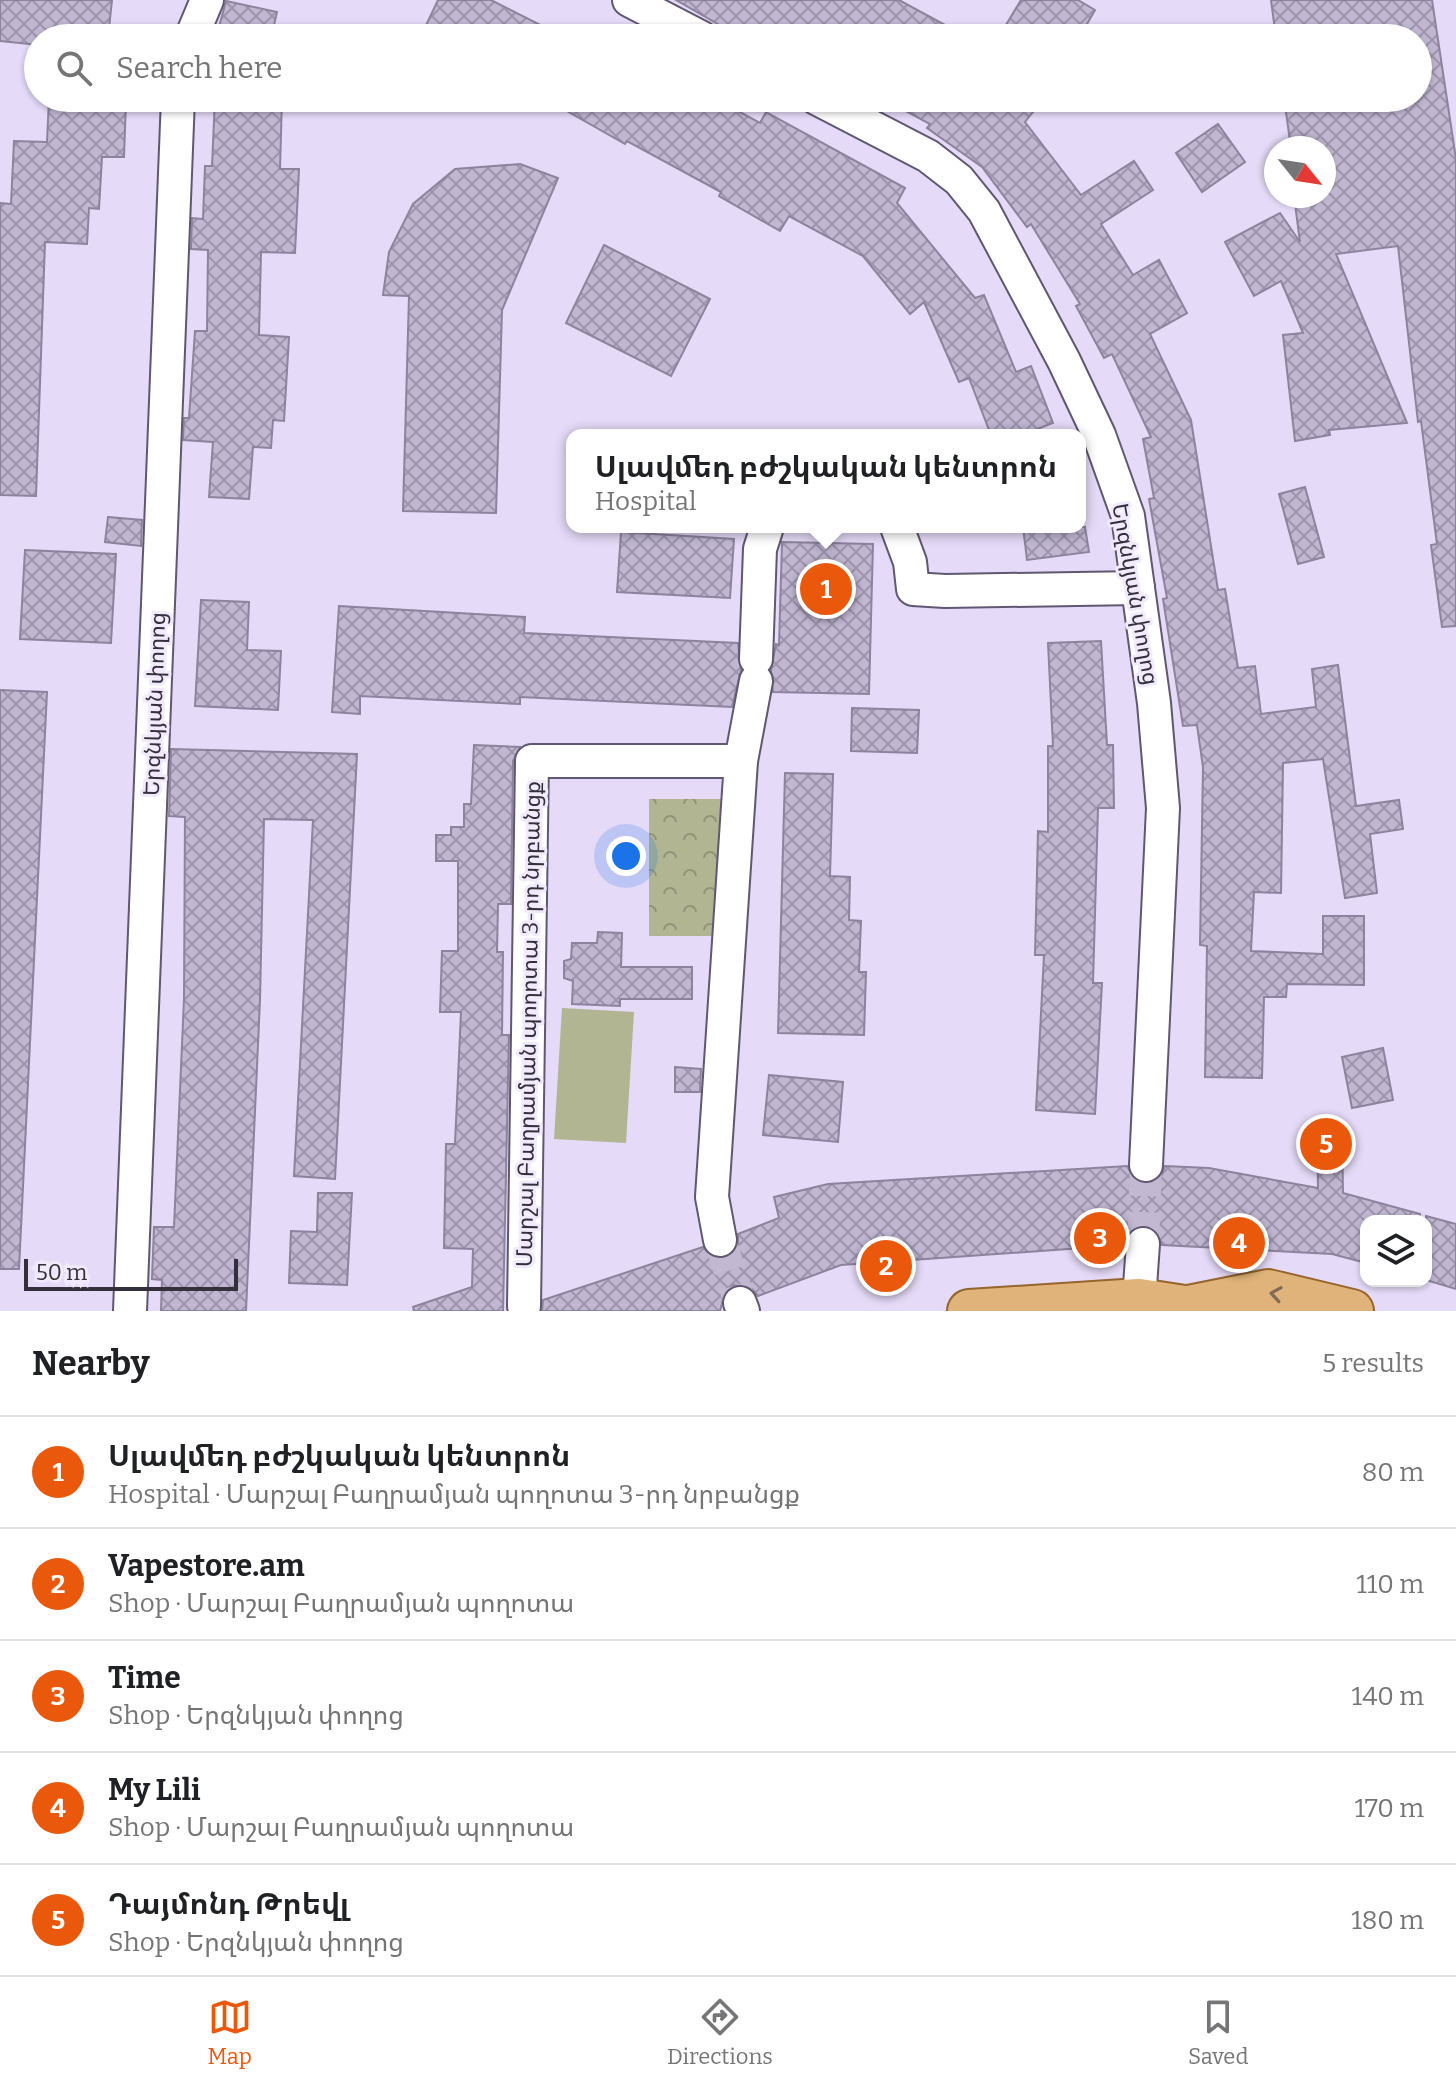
<!DOCTYPE html>
<html lang="en">
<head>
<meta charset="utf-8">
<style>
  :root { --surface:#fff; --page:#f6f6f6; --text:#202124; --muted:#757577; --line:#e0e0e0; --accent:#ea580c }
  body { margin:0; font-family:Bitter,"Noto Sans Armenian",serif; background:var(--page); color:var(--text) }
  .controls { position:absolute; right:24px; bottom:24px; display:grid; overflow:hidden; border-radius:16px; box-shadow:0 2px 6px #0004 }
  .controls button { width:72px; height:72px; display:grid; place-items:center; padding:0; border:0; border-bottom:2px solid var(--line); background:var(--surface); color:var(--text); font:40px sans-serif }
  .compass { position:absolute; left:1264px; top:136px; width:72px; height:72px; border-radius:50%; background:var(--surface); box-shadow:0 2px 6px #0004; rotate:120deg }
  .scale { position:absolute; left:24px; bottom:20px; width:214px; box-sizing:border-box; padding-left:8px; border:4px solid #34303b; border-top:0; font-size:22px; line-height:28px; white-space:nowrap; color:#34303b; -webkit-text-stroke:6px #f0eafc; paint-order:stroke }
  .you { position:absolute; left:626px; top:856px; width:28px; height:28px; margin:-20px; border:6px solid #fff; border-radius:50%; background:#1a73e8; box-shadow:0 0 0 12px #1a73e833 }
  .badge { display:grid; place-items:center; width:52px; height:52px; border-radius:50%; background:var(--accent); color:#fff; font-size:26px; font-weight:700 }
  .pin { position:absolute; translate:-50% -50%; border:4px solid #fff; box-shadow:0 2px 8px #0006 }
  .popup { position:absolute; left:566px; top:429px; width:520px; height:104px; box-sizing:border-box; display:grid; place-content:center; border-radius:16px; background:var(--surface); filter:drop-shadow(0 2px 6px #0005); font-size:26px; white-space:nowrap; color:var(--muted) }
  .popup b { font-size:30px; color:var(--text) }
  .popup::after { content:''; position:absolute; left:50%; top:100%; margin-left:-16px; border:16px solid transparent; border-top-color:var(--surface) }
  .list { margin:0; padding:0; list-style:none }
  h2 { display:flex; justify-content:space-between; align-items:center; height:104px; margin:0; padding:0 32px; font-size:34px }
  h2 small { font-size:26px; font-weight:400; color:var(--muted) }
  .list li { display:grid; grid-template-columns:52px 1fr auto; gap:24px; align-items:center; box-sizing:border-box; height:112px; padding:0 32px; border-top:2px solid var(--line) }
  .list b { display:block; font-size:30px; white-space:nowrap }
  .list p { margin:0; font-size:26px; white-space:nowrap; color:var(--muted) }
  .list em { font-size:26px; font-style:normal; color:var(--muted) }
  .icon { flex:none; width:44px; height:44px; fill:none; stroke:currentColor; stroke-width:2; stroke-linecap:round; stroke-linejoin:round }
  .map { position:relative; flex:none; width:1456px; height:1311px; overflow:hidden }
  .search { position:absolute; background:var(--surface); box-shadow:0 2px 6px #0004; left:24px; right:24px; top:24px; height:88px; display:flex; align-items:center; gap:20px; box-sizing:border-box; padding:0 28px; border-radius:44px; color:var(--muted); font-size:30px }
  .sheet { height:664px; background:var(--surface) }
  nav { display:flex; justify-content:space-around; align-items:center; box-sizing:border-box; height:112px; border-top:2px solid var(--line); background:var(--surface); font-size:22px; color:var(--muted) }
  nav a { display:grid; justify-items:center; gap:4px }
  nav .on { color:var(--accent) }
  .map>svg:first-child { display:block }
</style>
</head>
<body>
<div class="map">
<svg width="1456" height="1311" viewBox="0 0 1456 1311">
  <defs>
    <pattern id="forest-crowns" width="20" height="18" patternUnits="userSpaceOnUse" patternTransform="scale(2)"><rect width="20" height="18" fill="#b1b591"/><path d="M2 6a3 3 0 1 1 6 0M12 15a3 3 0 1 1 6 0" fill="none" stroke="#919478"/></pattern>
    <pattern id="building-cross-hatch" width="8" height="8" patternUnits="userSpaceOnUse" patternTransform="scale(2)"><rect width="8" height="8" fill="#c1b7d3"/><path d="M0 0l8 8M0 8l8-8" fill="none" stroke="#9e95ac"/></pattern>
  </defs>
  <rect width="100%" height="100%" fill="#e5daf8"/>
  <rect fill="url(#forest-crowns)" x="649" y="799" width="76" height="137"/>
  <polygon fill="#b1b591" points="562,1008 634,1012 626,1143 554,1139"/>
  <g fill="url(#building-cross-hatch)" stroke="#8c839d" stroke-width="2">
    <polygon points="0,0 112,0 108,38 38,38 38,45 0,41"/>
    <polygon points="438,0 491,0 566,38 420,38"/>
    <polygon points="676,0 899,0 969,38 742,38"/>
    <polygon points="1021,0 1078,0 1095,10 1079,38 998,38"/>
    <polygon points="1271,0 1432,0 1456,159 1456,626 1442,627 1431,545 1437,544 1421,421 1418,422 1398,246 1336,254 1407,423 1329,430 1330,435 1295,441 1283,335 1303,333 1281,281 1254,296 1225,242 1280,213 1300,242 1294,196 1324,196 1324,148 1291,148 1284,98 1418,98 1418,38 1276,38"/>
    <polygon points="226,1 277,12 271,38 216,38"/>
    <polygon points="49,98 126,102 124,157 102,157 99,209 89,208 87,244 45,242 36,496 0,495 0,203 11,204 14,141 47,142"/>
    <polygon points="215,98 282,98 280,169 299,169 295,253 261,252 259,335 289,337 284,421 273,420 271,448 253,447 249,499 209,497 213,442 183,440 184,418 189,418 195,331 207,331 208,250 191,249 192,218 203,219 205,166 212,166"/>
    <polygon points="544,98 714,98 760,123 766,112 905,188 897,203 975,298 984,295 1016,372 1031,366 1053,423 1022,435 991,435 969,378 959,382 924,302 910,314 863,256 789,216 780,231 719,196 721,192 627,141 625,144"/>
    <polygon points="882,98 1044,98 1025,122 1081,195 1134,161 1153,190 1101,224 1133,275 1159,260 1187,313 1150,334 1191,420 1218,590 1225,589 1238,668 1255,666 1261,714 1316,707 1312,669 1338,665 1356,806 1399,800 1403,829 1370,834 1377,893 1345,898 1323,759 1283,763 1281,893 1254,892 1251,951 1323,954 1323,916 1364,916 1364,985 1287,984 1286,997 1264,997 1262,1078 1205,1077 1207,946 1200,945 1203,767 1197,725 1183,726 1163,599 1167,598 1149,499 1154,498 1143,439 1151,437 1112,354 1104,358 1076,306 1080,304 1031,224 1027,227 982,167 927,128 930,124"/>
    <polygon points="1218,124 1245,162 1202,192 1176,153"/>
    <polygon points="520,164 558,178 502,310 496,513 403,511 409,296 383,295 389,252 413,204 455,169"/>
    <polygon points="604,245 710,299 671,376 566,323"/>
    <polygon points="1305,487 1324,557 1298,564 1279,494"/>
    <polygon points="108,517 142,520 141,546 105,542"/>
    <polygon points="1023,527 1085,527 1089,552 1027,560"/>
    <polygon points="621,532 734,539 730,598 617,592"/>
    <polygon points="782,542 873,544 869,694 773,692 771,670 776,644 779,645"/>
    <polygon points="25,550 116,554 111,643 20,639"/>
    <polygon points="201,600 249,602 247,650 281,651 278,710 195,706"/>
    <polygon points="339,606 525,617 524,633 738,643 741,670 732,707 520,697 520,704 360,696 360,714 332,712"/>
    <polygon points="1101,641 1107,745 1113,745 1114,808 1098,808 1093,983 1102,983 1095,1114 1036,1110 1044,955 1035,955 1038,831 1048,832 1048,746 1053,746 1048,643"/>
    <polygon points="0,690 47,692 19,1269 0,1269"/>
    <polygon points="852,708 919,710 917,753 851,751"/>
    <polygon points="474,745 520,747 513,761 511,904 498,904 497,952 503,952 502,1035 509,1035 503,1311 414,1311 413,1307 472,1287 473,1249 444,1248 446,1144 455,1144 461,1012 440,1012 442,951 458,951 458,861 436,861 436,835 451,835 451,827 464,827 464,804 471,804"/>
    <polygon points="171,749 357,754 335,1179 294,1176 313,820 264,819 260,1000 246,1311 161,1311 162,1280 152,1279 154,1227 174,1227 184,999 185,817 169,816"/>
    <polygon points="785,773 833,774 830,876 850,877 849,920 861,921 859,972 866,972 864,1035 778,1033"/>
    <polygon points="598,932 622,933 621,967 692,967 692,999 620,999 620,1006 572,1004 573,981 564,978 564,961 571,959 572,943 597,943"/>
    <polygon points="1383,1048 1393,1100 1352,1108 1342,1057"/>
    <polygon points="675,1067 701,1069 700,1092 675,1092"/>
    <polygon points="769,1075 843,1082 838,1142 763,1135"/>
    <polygon points="1317,1123 1342,1123 1343,1193 1420,1214 1419,1221 1366,1221 1366,1263 1332,1254 1162,1245 1154,1229 1144,1225 1128,1233 1124,1245 841,1265 758,1296 751,1288 734,1285 725,1292 720,1311 542,1311 543,1300 703,1247 713,1258 724,1258 738,1247 738,1234 779,1218 774,1197 828,1184 1127,1166 1135,1180 1146,1184 1161,1176 1165,1166 1209,1168 1318,1188"/>
    <polygon points="318,1193 352,1193 347,1285 289,1283 291,1231 317,1232"/>
    <polygon points="1426,1216 1456,1224 1456,1289 1426,1280"/>
  </g>
  <g fill="none" stroke-linecap="round" stroke-linejoin="round">
    <g stroke="#c2b8d2" stroke-width="32" stroke-dasharray="32 16" stroke-linecap="butt">
      <polyline points="720,1240 740,1303"/>
      <polyline points="1143,1244 1146,1165"/>
    </g>
    <defs>
      <g id="minor">
        <polyline points="629,0 702,38"/>
        <polyline points="191,38 207,0"/>
        <polyline points="816,98 928,156 959,180 984,211 1064,361 1099,435 1128,516 1154,703 1163,808 1146,1165"/>
        <polyline points="897,527 910,562 913,589 945,591 1138,588"/>
        <polyline points="756,659 760,549 767,527"/>
        <polyline points="741,761 756,681"/>
        <polyline points="1139,1300 1143,1244"/>
        <polyline points="740,1303 743,1311"/>
        <polyline points="524,1306 532,761 741,761 712,1197 720,1240"/>
        <polyline points="130,1311 178,98"/>
      </g>
      <g id="major">
        <polyline points="1188,1307 1268,1291 1352,1311"/>
        <polyline points="969,1311 1139,1300 1210,1311"/>
      </g>
    </defs>
    <use href="#minor" stroke="#615770" stroke-width="36"/>
    <use href="#major" stroke="#95652b" stroke-width="46"/>
    <use href="#minor" stroke="#fff" stroke-width="32"/>
    <use href="#major" stroke="#dfb37a" stroke-width="42"/>
  </g>
  <defs><path id="oneway-chevron" d="M-2-3.5L2.5 0L-2 3.5" fill="none" stroke-width="1.6" stroke-linecap="round" stroke-linejoin="round" transform="scale(2)"/></defs>
  <use stroke="#816b57" href="#oneway-chevron" transform="translate(1276 1294) rotate(-171)"/>
  <g text-anchor="middle" stroke-width="6" stroke-linejoin="round" paint-order="stroke">
    <g font-size="22" fill="#34303b" stroke="#f0eafc">
      <text transform="translate(1136 594) rotate(80)" y="8">Երզնկյան փողոց</text>
      <text transform="translate(154 704) rotate(-88)" y="8">Երզնկյան փողոց</text>
      <text transform="translate(528 1024) rotate(-89)" y="8">Մարշալ Բաղրամյան պողոտա 3-րդ նրբանցք</text>
    </g>
  </g>
</svg>
<div class="controls">
<button><svg class="icon" aria-label="layers" viewBox="0 0 24 24"><path d="M12 4l9 5-9 5-9-5zM3 14l9 5 9-5"/></svg></button>
</div>
<svg class="compass" viewBox="-18 -18 36 36"><path d="M0-13l5 13h-10z" fill="#e53935"/><path d="M0 13l5-13h-10z" fill="#757577"/></svg>
<div class="scale">50 m</div>
<div class="you"></div>
<div class="pin badge" style="left:826px;top:589px">1</div>
<div class="popup"><b>Սլավմեդ բժշկական կենտրոն</b>Hospital</div>
<div class="pin badge" style="left:886px;top:1266px">2</div>
<div class="pin badge" style="left:1100px;top:1238px">3</div>
<div class="pin badge" style="left:1239px;top:1243px">4</div>
<div class="pin badge" style="left:1326px;top:1144px">5</div>
<div class="search"><svg class="icon" aria-label="search" viewBox="0 0 24 24"><circle cx="10" cy="10" r="6"/><path d="M15 15l6 6"/></svg>Search here</div>
</div>
<section class="sheet">
<h2>Nearby<small>5 results</small></h2>
<ul class="list">
<li><span class="badge">1</span><div><b>Սլավմեդ բժշկական կենտրոն</b><p>Hospital · Մարշալ Բաղրամյան պողոտա 3-րդ նրբանցք</p></div><em>80 m</em></li>
<li><span class="badge">2</span><div><b>Vapestore.am</b><p>Shop · Մարշալ Բաղրամյան պողոտա</p></div><em>110 m</em></li>
<li><span class="badge">3</span><div><b>Time</b><p>Shop · Երզնկյան փողոց</p></div><em>140 m</em></li>
<li><span class="badge">4</span><div><b>My Lili</b><p>Shop · Մարշալ Բաղրամյան պողոտա</p></div><em>170 m</em></li>
<li><span class="badge">5</span><div><b>Դայմոնդ Թրեվլ</b><p>Shop · Երզնկյան փողոց</p></div><em>180 m</em></li>
</ul>
</section>
<nav>
<a class="on"><svg class="icon" aria-label="map" viewBox="0 0 24 24"><path d="M3 6l6-2 6 2 6-2v14l-6 2-6-2-6 2zM9 4v14M15 6v14"/></svg>Map</a>
<a><svg class="icon" aria-label="directions" viewBox="0 0 24 24"><path d="M12 3l9 9-9 9-9-9zM9 14v-3h6M13 9l2 2-2 2"/></svg>Directions</a>
<a><svg class="icon" aria-label="saved" viewBox="0 0 24 24"><path d="M7 4h10v16l-5-4-5 4z"/></svg>Saved</a>
</nav>
</body>
</html>
